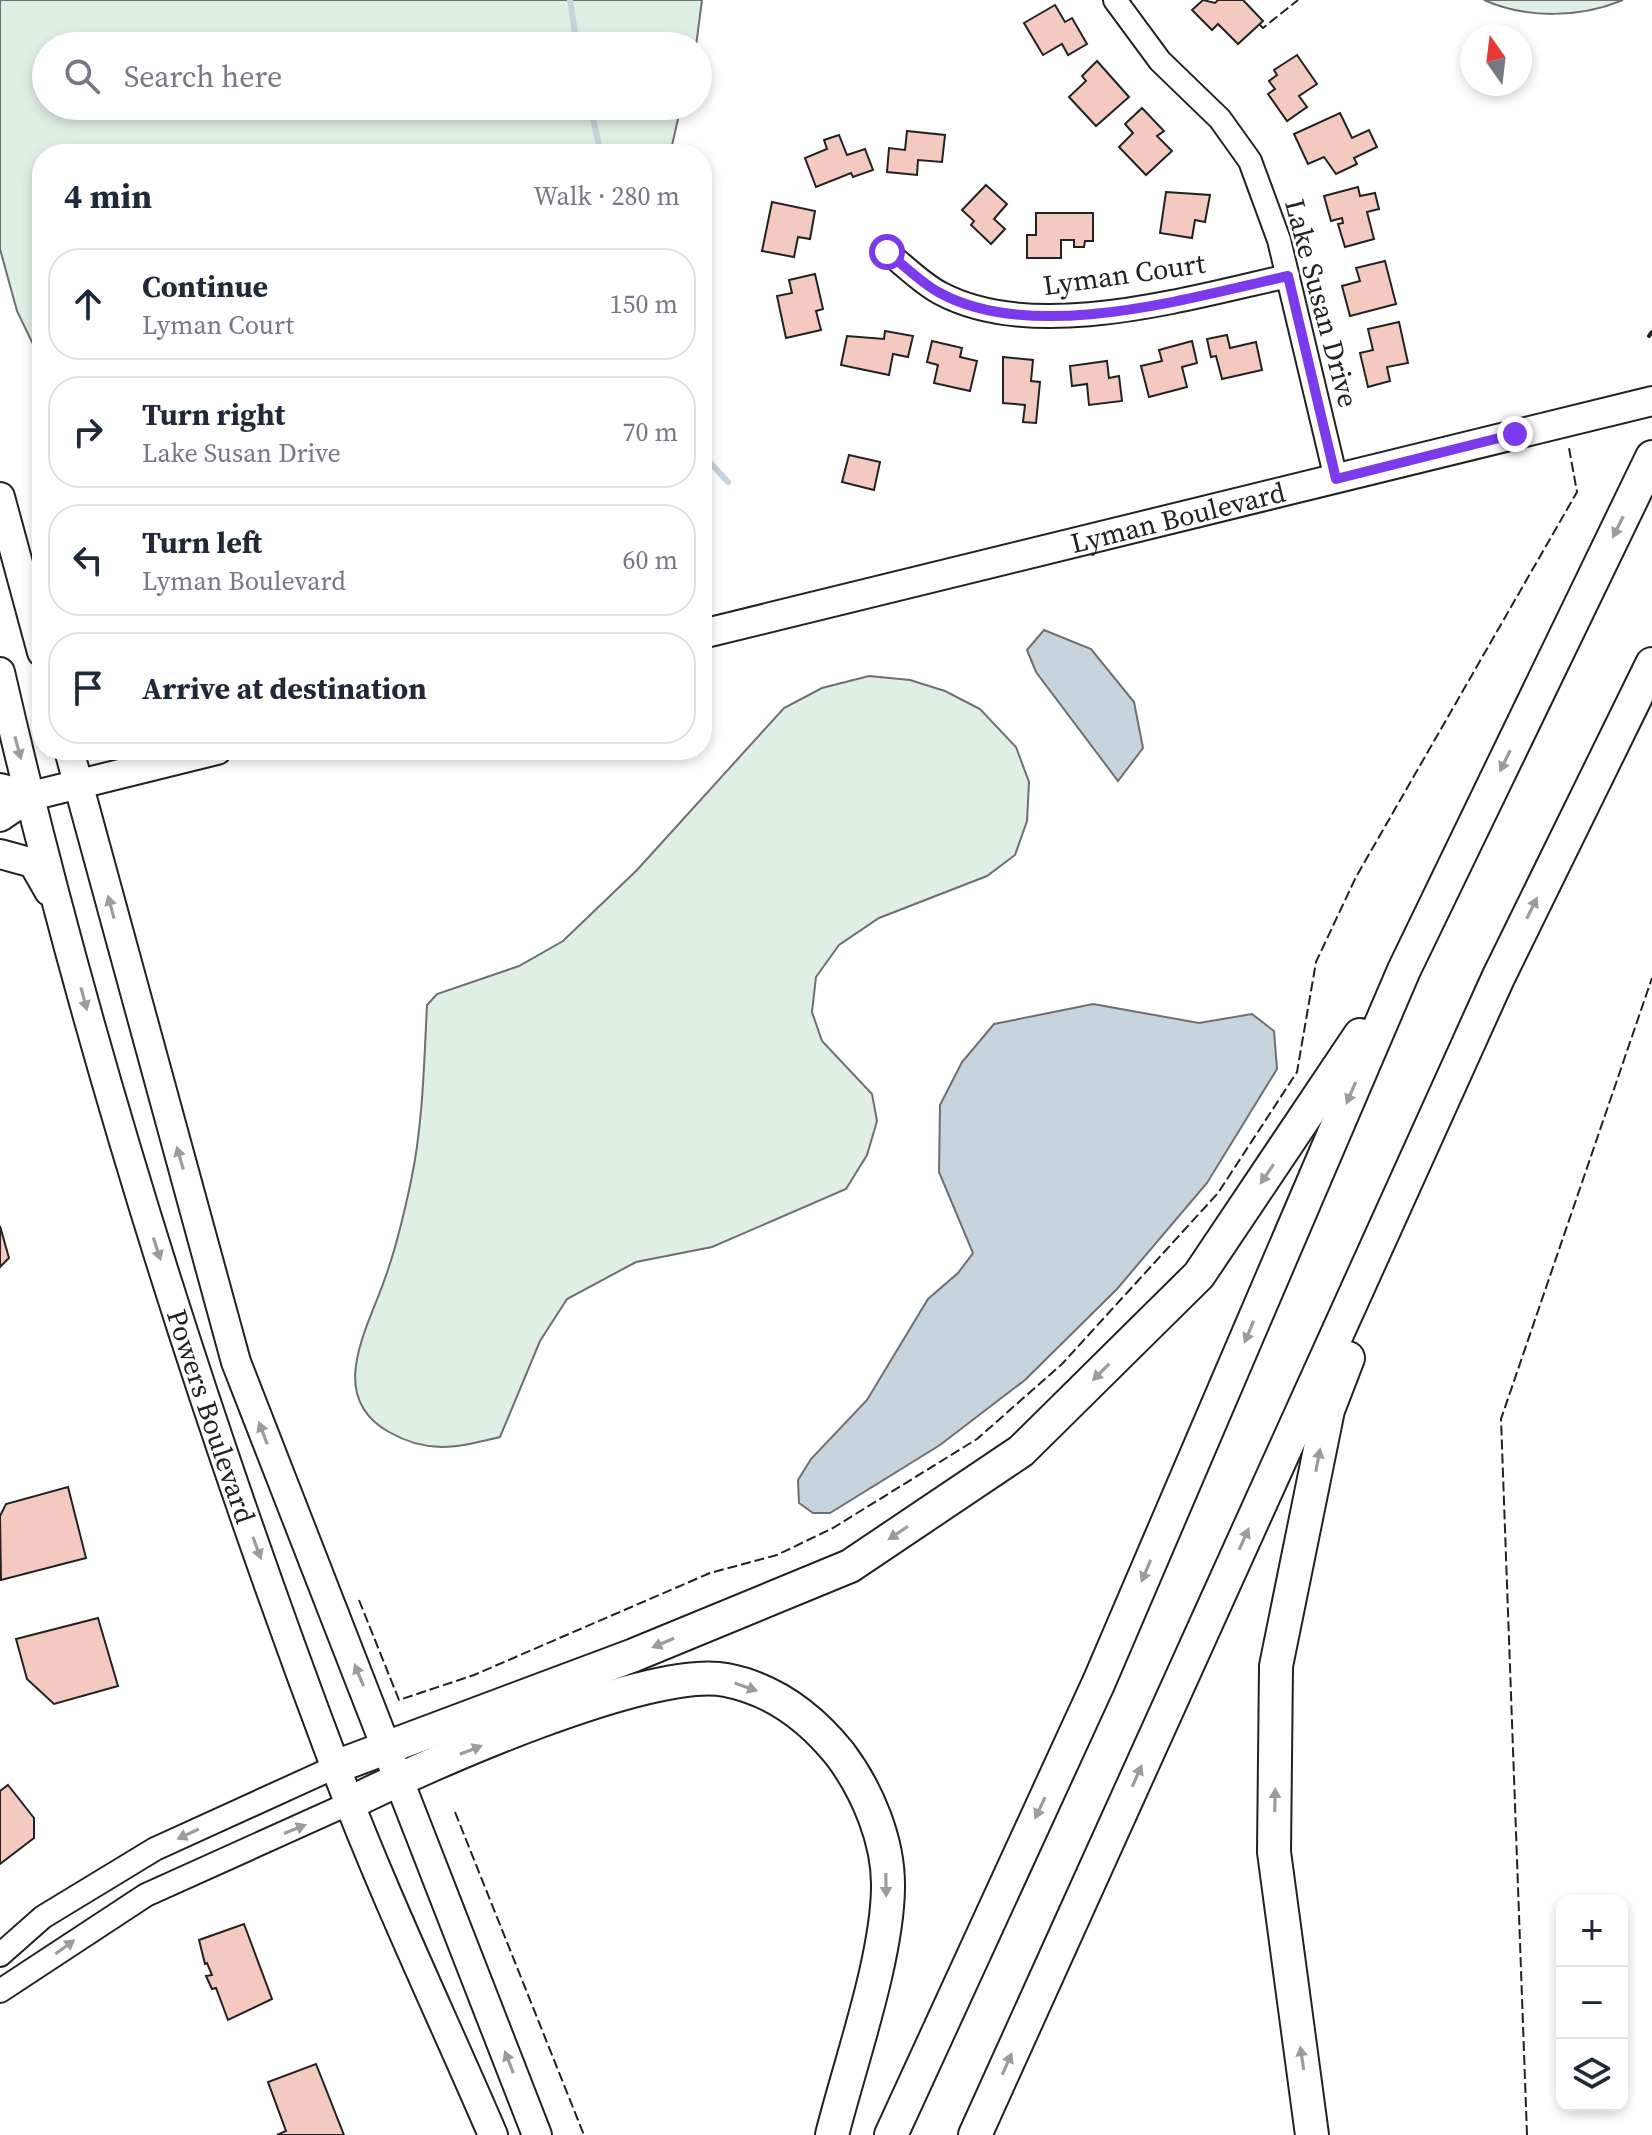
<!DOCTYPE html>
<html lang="en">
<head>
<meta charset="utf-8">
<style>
  :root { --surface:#fff; --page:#f6f6f7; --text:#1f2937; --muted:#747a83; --line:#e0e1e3 }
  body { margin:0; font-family:"Source Serif 4",serif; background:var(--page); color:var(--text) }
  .controls { position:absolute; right:24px; bottom:24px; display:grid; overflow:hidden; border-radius:16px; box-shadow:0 4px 12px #0003 }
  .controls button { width:72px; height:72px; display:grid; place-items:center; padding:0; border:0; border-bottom:2px solid var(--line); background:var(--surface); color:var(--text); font:40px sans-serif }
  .compass { position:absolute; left:1460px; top:24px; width:72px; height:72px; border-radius:50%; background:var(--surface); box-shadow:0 4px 12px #0003; rotate:346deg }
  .stop { position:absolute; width:24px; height:24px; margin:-18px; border:6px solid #7c3aed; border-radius:50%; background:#fff }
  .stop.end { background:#7c3aed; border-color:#fff; box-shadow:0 2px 8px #0008 }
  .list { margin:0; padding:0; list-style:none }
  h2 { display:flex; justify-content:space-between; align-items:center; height:104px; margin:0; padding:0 32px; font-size:34px }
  h2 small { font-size:26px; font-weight:400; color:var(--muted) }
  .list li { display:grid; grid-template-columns:52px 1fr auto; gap:24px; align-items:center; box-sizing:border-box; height:112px; margin:0 16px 16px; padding:0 16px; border:2px solid var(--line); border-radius:32px }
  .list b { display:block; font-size:30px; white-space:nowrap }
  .list p { margin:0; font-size:26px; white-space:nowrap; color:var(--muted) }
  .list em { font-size:26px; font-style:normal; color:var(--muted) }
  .icon { flex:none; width:44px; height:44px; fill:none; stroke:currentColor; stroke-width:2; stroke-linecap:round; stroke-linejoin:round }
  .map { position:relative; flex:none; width:1652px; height:2135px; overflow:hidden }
  .search { position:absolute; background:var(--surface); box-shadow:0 4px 12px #0003; left:32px; top:32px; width:680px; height:88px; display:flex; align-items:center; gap:20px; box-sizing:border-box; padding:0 28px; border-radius:44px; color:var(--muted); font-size:30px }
  .panel { position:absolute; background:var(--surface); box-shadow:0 4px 12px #0003; left:32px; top:144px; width:680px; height:616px; border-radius:32px }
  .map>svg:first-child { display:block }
</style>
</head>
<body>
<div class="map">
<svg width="1652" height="2135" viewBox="0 0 1652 2135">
  <rect width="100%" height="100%" fill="#fff"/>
  <g fill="#e0efe3" stroke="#6f6f6f" stroke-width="2">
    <polygon points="0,0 702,0 696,46 46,46 46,106 681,106 670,154 42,154 42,363 17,311 0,249"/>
    <path d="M1484,0H1623C1580,18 1527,19 1484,0Z"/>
    <path d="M869,676L910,680L945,691L980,709L1016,747L1029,782L1027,821L1015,855L987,876L879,918L839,945L816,977L812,1012L822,1041L872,1094L877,1121L867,1155L846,1189L712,1247L636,1262L567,1299L540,1341L500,1437C458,1447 429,1455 389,1432C326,1397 367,1330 384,1281C396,1249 404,1214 411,1181C423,1124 424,1063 427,1005L437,994L519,966L563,941L637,870L784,708L822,688Z"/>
  </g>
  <g fill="#c7d3dd" stroke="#6f6f6f" stroke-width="2">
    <polygon points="1044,630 1091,649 1134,702 1143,748 1118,781 1036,672 1027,650"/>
    <polygon points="1093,1004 1199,1023 1252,1014 1274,1031 1277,1069 1207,1183 1117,1289 1025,1380 940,1445 830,1513 813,1513 799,1503 798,1480 811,1459 867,1400 928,1299 958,1273 973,1253 939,1172 940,1105 962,1062 994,1024"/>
  </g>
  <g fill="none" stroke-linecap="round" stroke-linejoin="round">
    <g stroke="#c7d3dd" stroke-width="6">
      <polyline points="570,0 577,46"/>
      <polyline points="590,106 601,154"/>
      <polyline points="702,454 728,482"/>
    </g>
  </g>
  <g fill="#f3c9c0" stroke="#222" stroke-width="2">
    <polygon points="1203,0 1215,3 1218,0 1243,0 1263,21 1238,44 1218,24 1212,30 1192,10"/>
    <polygon points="1055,5 1065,22 1072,18 1087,44 1068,55 1062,44 1043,55 1024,23"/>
    <polygon points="1297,55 1317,84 1299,96 1307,107 1287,121 1268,94 1275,89 1269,81 1277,75 1274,70"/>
    <polygon points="1097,61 1129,97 1096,126 1069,97 1086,81 1082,76"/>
    <polygon points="1142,108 1164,131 1157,136 1172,151 1146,175 1119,147 1133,133 1125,124"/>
    <polygon points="1340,113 1352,138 1369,130 1377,147 1354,158 1357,164 1336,174 1324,157 1308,164 1294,134"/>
    <polygon points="907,131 945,135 942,162 918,160 917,175 887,172 889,148 905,150"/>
    <polygon points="839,135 847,155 865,149 873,170 853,177 851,173 816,187 805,158 827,149 824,140"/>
    <polygon points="986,185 1007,204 994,219 1005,229 991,244 971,225 974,221 962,210"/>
    <polygon points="1358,187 1360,196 1375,193 1379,209 1367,212 1374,239 1345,247 1338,224 1343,223 1342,218 1331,221 1324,196"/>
    <polygon points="1166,192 1210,195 1205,222 1195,220 1192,238 1160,233"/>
    <polygon points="772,202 815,211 810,239 798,237 794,257 762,251"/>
    <polygon points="1036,213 1093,213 1093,241 1085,241 1084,247 1074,247 1074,240 1061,240 1061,258 1027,258 1027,235 1036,235"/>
    <polygon points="1385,261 1396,304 1350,316 1342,286 1360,281 1356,268"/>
    <polygon points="815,274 823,309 816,311 821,330 786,338 777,296 792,293 789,280"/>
    <polygon points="1399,322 1408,363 1387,367 1390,381 1368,387 1360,353 1373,350 1368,329"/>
    <polygon points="885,331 913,336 908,357 893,354 889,375 841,365 847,336 884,339"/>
    <polygon points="1227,335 1230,348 1256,342 1262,370 1222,379 1216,356 1211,357 1207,339"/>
    <polygon points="932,341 962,348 960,357 977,361 970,391 934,383 938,365 927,362"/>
    <polygon points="1192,341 1197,363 1182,367 1187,387 1149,397 1141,366 1162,361 1159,350"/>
    <polygon points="1003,357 1033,360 1031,381 1040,382 1036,423 1023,422 1025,405 1003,403"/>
    <polygon points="1107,361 1109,378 1119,376 1122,401 1089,405 1087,384 1072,386 1070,366"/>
    <polygon points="849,455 880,462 874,490 842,482"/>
    <polygon points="0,1226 9,1258 0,1267"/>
    <polygon points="68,1487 86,1558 1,1580 0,1516 6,1504"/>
    <polygon points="98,1618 118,1686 54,1704 27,1679 16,1639"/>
    <polygon points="8,1785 34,1818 34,1838 0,1864 0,1791"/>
    <polygon points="244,1924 272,1999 228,2020 216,1988 212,1989 206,1976 212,1975 207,1963 205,1964 199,1940"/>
    <polygon points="316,2064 344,2135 277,2135 286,2131 268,2082"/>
  </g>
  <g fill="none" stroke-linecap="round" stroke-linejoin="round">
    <defs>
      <g id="minor">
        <polyline points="1115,0 1160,61 1220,119 1250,161 1279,240 1336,479"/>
        <path d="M887,252C904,265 921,283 940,293C1035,344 1188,298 1288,276"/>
        <polyline points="0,1955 43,1917 155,1849 335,1767"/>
        <polyline points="0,1991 146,1895 350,1803"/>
      </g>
      <g id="major">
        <polyline points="0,497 42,652"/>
        <path id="s1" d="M702,634L1652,401"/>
        <path id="s2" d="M0,672C85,1043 200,1407 334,1763C381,1889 440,2012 493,2135"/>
        <polyline points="69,750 236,1362 537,2135"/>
        <polyline points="0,788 31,796"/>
        <polyline points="0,817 31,796 217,750"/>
        <polyline points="0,854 33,863 49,891"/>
      </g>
      <g id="highway">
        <polyline points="335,1767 634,1655 850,1566 1021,1451 1199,1275 1360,1035"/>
        <path d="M350,1803C424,1766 650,1665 726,1680C773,1689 811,1718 840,1754C867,1790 889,1841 888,1888C887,1960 850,2063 832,2135"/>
        <polyline points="891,2135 1099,1682 1404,970 1652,457"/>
        <polyline points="975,2135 1498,978 1652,664"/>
        <polyline points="1312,2135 1274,1852 1276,1666 1328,1410 1348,1358"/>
      </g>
    </defs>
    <use href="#minor" stroke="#222" stroke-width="26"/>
    <use href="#major" stroke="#222" stroke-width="32"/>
    <use href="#highway" stroke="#222" stroke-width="36"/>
    <use href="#minor" stroke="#fff" stroke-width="22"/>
    <use href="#major" stroke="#fff" stroke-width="28"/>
    <use href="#highway" stroke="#fff" stroke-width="32"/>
    <g stroke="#222" stroke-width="2" stroke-dasharray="10 4" stroke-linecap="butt">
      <polyline points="1259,24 1263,28 1298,0"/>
      <polyline points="359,1600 399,1700 474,1675 710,1573 777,1555 833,1528 977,1439 1062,1364 1218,1193 1297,1072 1316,962 1356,877 1577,492 1569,448"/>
      <polyline points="455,1812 584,2135"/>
      <polyline points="1527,2135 1501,1419 1652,978"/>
    </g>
    <polyline stroke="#222" stroke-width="4" points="1649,336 1652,332"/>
  </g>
  <defs><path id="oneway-solid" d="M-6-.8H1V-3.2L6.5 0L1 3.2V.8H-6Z" transform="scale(2)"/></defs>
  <g fill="#9c9c9c">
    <use href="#oneway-solid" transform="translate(1618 527) rotate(116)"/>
    <use href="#oneway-solid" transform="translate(18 748) rotate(75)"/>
    <use href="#oneway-solid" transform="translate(1505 761) rotate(116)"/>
    <use href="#oneway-solid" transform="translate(111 907) rotate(-105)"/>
    <use href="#oneway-solid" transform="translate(1532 908) rotate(-64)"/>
    <use href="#oneway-solid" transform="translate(84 999) rotate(75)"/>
    <use href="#oneway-solid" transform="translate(1351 1093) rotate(113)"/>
    <use href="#oneway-solid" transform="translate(180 1158) rotate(-106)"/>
    <use href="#oneway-solid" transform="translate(1267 1174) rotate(124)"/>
    <use href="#oneway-solid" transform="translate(157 1249) rotate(72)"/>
    <use href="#oneway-solid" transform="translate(1249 1332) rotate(113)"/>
    <use href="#oneway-solid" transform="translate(1101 1372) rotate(135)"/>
    <use href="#oneway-solid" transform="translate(263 1433) rotate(-111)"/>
    <use href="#oneway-solid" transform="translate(1318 1460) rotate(-79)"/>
    <use href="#oneway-solid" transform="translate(898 1533) rotate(146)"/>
    <use href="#oneway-solid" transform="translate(1244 1539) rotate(-66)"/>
    <use href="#oneway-solid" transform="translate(257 1548) rotate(70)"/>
    <use href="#oneway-solid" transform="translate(1146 1571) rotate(113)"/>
    <use href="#oneway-solid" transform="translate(663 1643) rotate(157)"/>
    <use href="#oneway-solid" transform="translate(359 1675) rotate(-112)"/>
    <use href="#oneway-solid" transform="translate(746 1687) rotate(19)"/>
    <use href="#oneway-solid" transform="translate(471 1750) rotate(-21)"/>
    <use href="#oneway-solid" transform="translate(1137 1776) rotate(-66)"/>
    <use href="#oneway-solid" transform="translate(1275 1800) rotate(-89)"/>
    <use href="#oneway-solid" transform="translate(1040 1808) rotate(115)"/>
    <use href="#oneway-solid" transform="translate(295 1829) rotate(-22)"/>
    <use href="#oneway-solid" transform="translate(188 1834) rotate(155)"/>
    <use href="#oneway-solid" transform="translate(886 1885) rotate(89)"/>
    <use href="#oneway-solid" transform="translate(65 1947) rotate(-36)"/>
    <use href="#oneway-solid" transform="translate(1302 2058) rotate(-98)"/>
    <use href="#oneway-solid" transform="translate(509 2062) rotate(-111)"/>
    <use href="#oneway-solid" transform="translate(1007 2064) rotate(-66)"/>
  </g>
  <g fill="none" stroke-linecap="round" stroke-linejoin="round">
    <path stroke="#7c3aed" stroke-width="10" d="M887,252C904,265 921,283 940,293C1034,344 1189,298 1288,276L1336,479L1515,434"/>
  </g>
  <g text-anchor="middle" stroke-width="6" stroke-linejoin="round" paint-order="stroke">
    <g font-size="28" fill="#222" stroke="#fff">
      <text transform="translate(1124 274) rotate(-8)" y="10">Lyman Court</text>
      <text transform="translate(1322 303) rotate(75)" y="10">Lake Susan Drive</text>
      <text dy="10" stroke="none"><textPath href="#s1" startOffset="490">Lyman Boulevard</textPath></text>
      <text dy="10" stroke="none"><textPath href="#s2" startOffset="774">Powers Boulevard</textPath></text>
    </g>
  </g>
</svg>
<div class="controls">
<button>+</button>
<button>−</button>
<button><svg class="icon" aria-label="layers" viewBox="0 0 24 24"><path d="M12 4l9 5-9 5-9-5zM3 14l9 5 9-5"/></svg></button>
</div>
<svg class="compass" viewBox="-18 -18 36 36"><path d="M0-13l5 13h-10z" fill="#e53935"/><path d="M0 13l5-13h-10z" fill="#747a83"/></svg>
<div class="stop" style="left:887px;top:252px"></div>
<div class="stop end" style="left:1515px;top:434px"></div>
<div class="search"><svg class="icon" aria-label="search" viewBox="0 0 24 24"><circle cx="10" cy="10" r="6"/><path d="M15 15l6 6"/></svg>Search here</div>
<section class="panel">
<h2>4 min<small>Walk · 280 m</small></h2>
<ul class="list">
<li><svg class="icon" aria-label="ahead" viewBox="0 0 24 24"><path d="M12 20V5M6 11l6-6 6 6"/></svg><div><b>Continue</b><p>Lyman Court</p></div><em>150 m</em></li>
<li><svg class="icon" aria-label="right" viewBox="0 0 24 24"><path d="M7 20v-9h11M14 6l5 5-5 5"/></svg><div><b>Turn right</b><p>Lake Susan Drive</p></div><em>70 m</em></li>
<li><svg class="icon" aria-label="left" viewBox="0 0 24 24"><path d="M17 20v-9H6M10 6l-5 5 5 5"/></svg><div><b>Turn left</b><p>Lyman Boulevard</p></div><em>60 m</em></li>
<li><svg class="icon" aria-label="arrive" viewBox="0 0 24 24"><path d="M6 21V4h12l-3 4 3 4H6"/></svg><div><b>Arrive at destination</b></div></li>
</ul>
</section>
</div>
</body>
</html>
